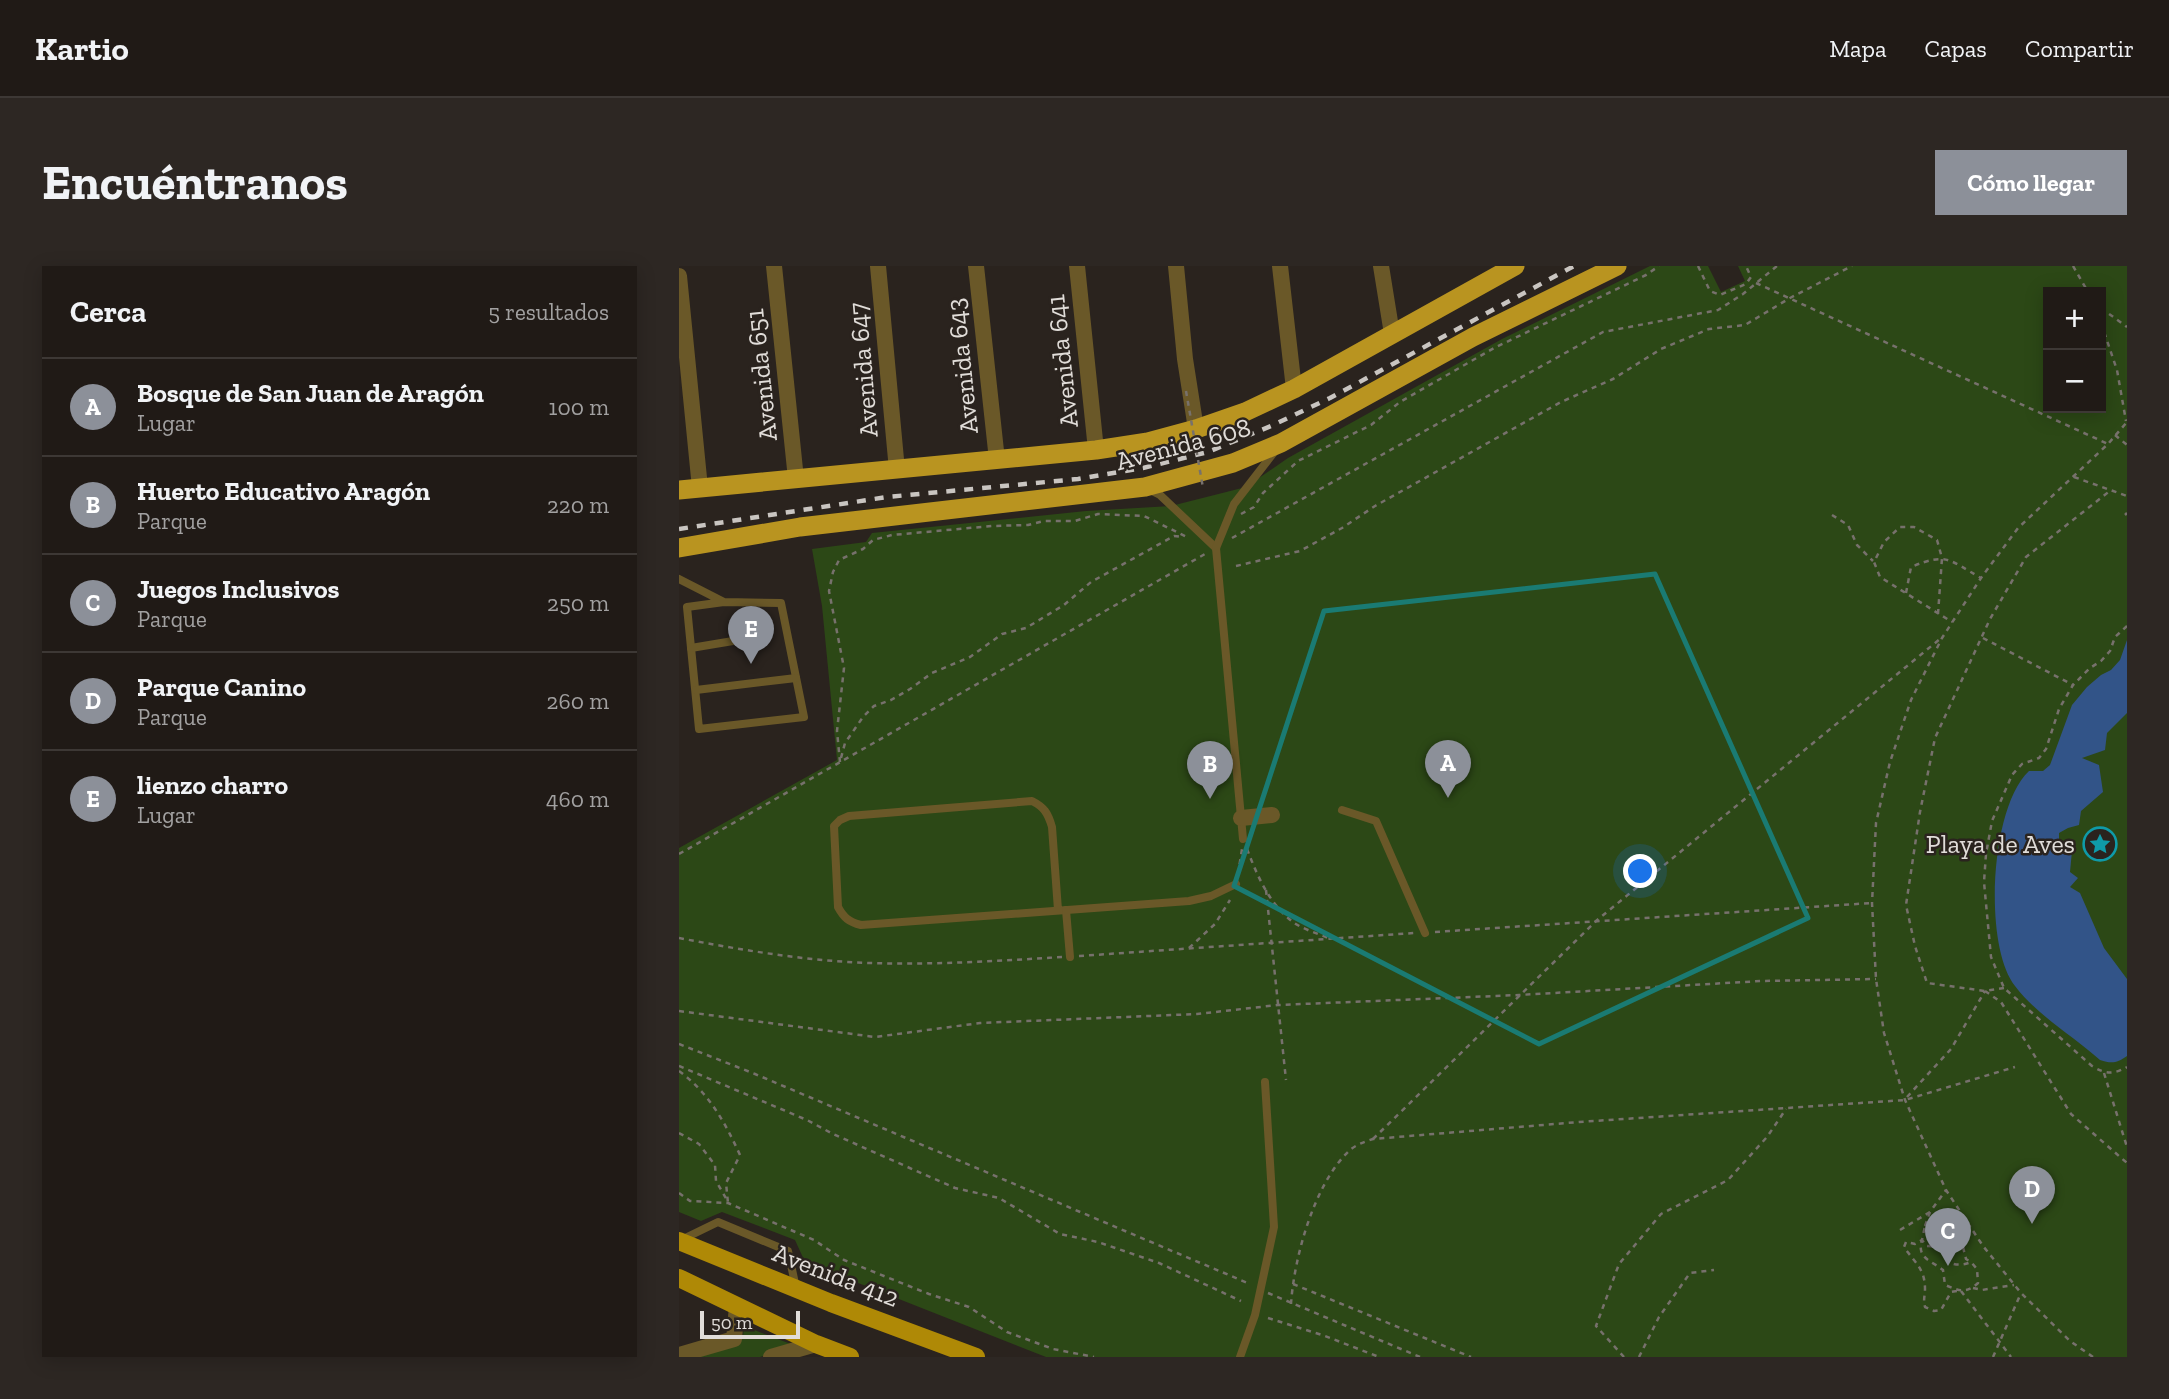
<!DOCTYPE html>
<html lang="es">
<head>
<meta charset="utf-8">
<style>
  :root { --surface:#201a16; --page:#2d2723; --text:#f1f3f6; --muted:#a2a1a1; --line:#3d3835; --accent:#8c9099 }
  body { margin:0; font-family:"Zilla Slab",serif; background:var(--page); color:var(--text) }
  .controls { position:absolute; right:21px; top:21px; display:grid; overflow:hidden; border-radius:0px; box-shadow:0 4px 18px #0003 }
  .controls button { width:63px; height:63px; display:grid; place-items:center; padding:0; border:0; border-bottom:2px solid var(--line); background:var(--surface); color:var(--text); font:35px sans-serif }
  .scale { position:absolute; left:21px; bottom:18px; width:100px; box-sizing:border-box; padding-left:7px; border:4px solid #e1ddd9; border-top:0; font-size:19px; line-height:24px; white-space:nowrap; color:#e1ddd9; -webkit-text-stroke:5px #2a231e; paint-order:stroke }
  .you { position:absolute; left:962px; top:606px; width:24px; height:24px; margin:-18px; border:5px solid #fff; border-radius:50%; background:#1a73e8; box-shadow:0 0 0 10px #1a73e833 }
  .badge { display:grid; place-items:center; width:46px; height:46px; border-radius:50%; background:var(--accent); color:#fff; font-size:23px; font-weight:700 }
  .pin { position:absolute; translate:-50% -58px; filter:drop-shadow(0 2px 4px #0008) }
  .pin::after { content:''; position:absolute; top:37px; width:24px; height:21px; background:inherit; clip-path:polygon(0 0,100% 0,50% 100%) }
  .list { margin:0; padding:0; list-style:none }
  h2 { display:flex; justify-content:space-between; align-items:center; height:91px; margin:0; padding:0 28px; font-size:30px }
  h2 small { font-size:23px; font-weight:400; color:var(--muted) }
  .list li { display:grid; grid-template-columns:46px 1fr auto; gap:21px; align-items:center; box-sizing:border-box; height:98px; padding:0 28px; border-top:2px solid var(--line) }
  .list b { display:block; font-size:26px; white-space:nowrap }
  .list p { margin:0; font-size:23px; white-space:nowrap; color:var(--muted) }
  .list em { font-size:23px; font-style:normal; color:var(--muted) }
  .map { position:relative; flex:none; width:1448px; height:1091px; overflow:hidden; border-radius:0px }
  header { display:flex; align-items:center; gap:42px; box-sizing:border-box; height:98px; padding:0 35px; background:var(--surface); border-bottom:2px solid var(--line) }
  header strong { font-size:33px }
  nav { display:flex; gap:38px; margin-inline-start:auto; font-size:24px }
  .intro { display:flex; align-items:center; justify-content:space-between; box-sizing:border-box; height:168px; padding:0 42px }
  h1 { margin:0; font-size:49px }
  .button { padding:18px 32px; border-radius:0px; background:var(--accent); color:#fff; font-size:24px; font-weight:700 }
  main { display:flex; gap:42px; padding:0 42px }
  aside { flex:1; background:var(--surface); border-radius:0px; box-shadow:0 4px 18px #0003 }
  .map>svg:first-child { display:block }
</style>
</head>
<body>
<header>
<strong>Kartio</strong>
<nav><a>Mapa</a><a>Capas</a><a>Compartir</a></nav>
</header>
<div class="intro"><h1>Encuéntranos</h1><a class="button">Cómo llegar</a></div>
<main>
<aside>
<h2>Cerca<small>5 resultados</small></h2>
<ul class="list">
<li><span class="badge">A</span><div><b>Bosque de San Juan de Aragón</b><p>Lugar</p></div><em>100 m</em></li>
<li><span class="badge">B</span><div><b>Huerto Educativo Aragón</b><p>Parque</p></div><em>220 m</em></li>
<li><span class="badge">C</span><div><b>Juegos Inclusivos</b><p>Parque</p></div><em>250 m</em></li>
<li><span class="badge">D</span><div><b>Parque Canino</b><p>Parque</p></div><em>260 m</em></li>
<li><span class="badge">E</span><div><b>lienzo charro</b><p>Lugar</p></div><em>460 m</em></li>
</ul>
</aside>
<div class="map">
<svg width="1448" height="1091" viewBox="0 0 1448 1091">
  <rect width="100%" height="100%" fill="#2a231e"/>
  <g fill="#2c4816" fill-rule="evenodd">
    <path d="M971,0H1029L1042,26L1066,15L1059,0H1448V1091H367L126,996L116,974L43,946L22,955L0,946V582L158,494L143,340L133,283L187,276L193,267L407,245L492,240L567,221L609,192L823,73ZM1369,26H1422V142H1369Z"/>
    <polygon points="65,1060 117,1080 81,1091 17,1091 59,1079 64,1071"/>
  </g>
  <path fill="#325488" d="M1448,374V447L1428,467L1426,484L1403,492L1420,499L1424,526L1402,545L1400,559L1389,562L1380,567V576L1394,574L1391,606L1399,612L1391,621L1401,627L1425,682L1448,713V790C1438,797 1433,798 1421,794C1394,770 1358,749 1336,720C1304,679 1311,541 1350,505H1364L1371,499L1393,439L1408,421L1422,409L1432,404L1441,394Z"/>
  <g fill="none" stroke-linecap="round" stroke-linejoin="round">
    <g stroke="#77716c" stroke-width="2.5" stroke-dasharray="5 5" stroke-linecap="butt">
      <polyline points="1019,0 1031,25 1041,29 1067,18 1072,11 1067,0"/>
      <polyline points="1394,0 1409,26"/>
      <polyline points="1077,17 1429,178"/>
      <polyline points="1422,42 1448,61"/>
      <polyline points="1422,57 1438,104 1447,155"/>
      <polyline points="1436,169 1448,179"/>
      <polyline points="1395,211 1448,230"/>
      <polyline points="562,248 575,241 584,227 619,195 692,159 721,136 815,82 967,9 980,0"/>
      <polyline points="1153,249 1169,259 1178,279 1194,295"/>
      <polyline points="1446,249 1448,247"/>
      <polyline points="553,272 924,66 1039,44 1064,28 1098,0"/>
      <polyline points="557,300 621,285 663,262 696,240 882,136 934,113 982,83 1030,63 1066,59 1111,32 1173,0"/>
      <path d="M1227,327L1232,301C1268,286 1270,294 1302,312"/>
      <polyline points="1259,348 1263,292 1258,274 1235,261 1221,261 1205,276 1195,296 1201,311 1273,356"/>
      <path d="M1448,360L1436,371L1431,385L1422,395L1411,402L1394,419L1380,443L1367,483L1360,492L1343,498L1333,509L1313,555L1307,588L1305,616L1312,691L1325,722L1413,800C1426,808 1434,809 1448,801"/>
      <polyline points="1304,372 1394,419"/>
      <polyline points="162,492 166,477 184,451 195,440 212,434 231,423 253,407 291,391 323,368 347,362 385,339 412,316 495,270 504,271"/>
      <polyline points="161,496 158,465 165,402 150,325 154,306 160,294 184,283 194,274 213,269 313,260 349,259 365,255 396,255 419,248 465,250 508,271"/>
      <path d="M568,583C578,609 590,638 614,656C623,663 638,667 649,672"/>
      <polyline points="0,588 526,288"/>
      <polyline points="559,608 563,583"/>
      <polyline points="587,624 607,814"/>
      <polyline points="756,666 1193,637"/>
      <path d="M0,672C63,684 126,695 191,697C255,699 319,695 383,691"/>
      <polyline points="510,682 536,658 551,634"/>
      <polyline points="400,690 735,667"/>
      <polyline points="1325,722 1306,725 1248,717 1236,680 1227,639 1241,546 1256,472 1311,353 1347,291 1432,224"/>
      <polyline points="1306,725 1322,736 1392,848 1448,897"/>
      <polyline points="0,745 196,771 301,757 518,748 599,739 840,729 1082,715 1197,713"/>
      <polyline points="0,778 76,808 571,1018"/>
      <polyline points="0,800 128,854 154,868 276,922 320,932 381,968 419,976 480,997 562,1035"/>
      <path d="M0,805C29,826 46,856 61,889L47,917L49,937"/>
      <polyline points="1425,807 1448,881"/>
      <polyline points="1228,831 1272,783 1306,725"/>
      <polyline points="0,867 20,878 36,899 37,915 48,934"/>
      <polyline points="694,873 917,655 1261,373"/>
      <polyline points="0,927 11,935 49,937 135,974 165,994 250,1028 290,1041 328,1066 374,1083 415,1091"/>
      <polyline points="1246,960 1251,946 1267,924"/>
      <polyline points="1221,964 1251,946"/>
      <polyline points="1269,970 1273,977 1284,981 1287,993 1292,996"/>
      <path d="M1263,981L1248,980L1243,974L1246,960L1256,957L1266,962C1267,970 1264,973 1264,980C1262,998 1278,1002 1292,996L1298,1003L1299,1017C1286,1029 1279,1024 1266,1019L1264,1004C1253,995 1237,992 1243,974L1236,978L1227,976L1225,981C1235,996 1246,1002 1246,1023C1246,1030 1244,1033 1246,1041L1255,1045L1262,1044L1272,1026L1278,1025"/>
      <polyline points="614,1018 792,1091"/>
      <polyline points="1294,1022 1303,1024 1335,1019"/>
      <polyline points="1282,1025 1332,1091"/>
      <polyline points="589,1027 741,1091"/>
      <path d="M612,1038C615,992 635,918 670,885C676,879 685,876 694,873L900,856L1226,834L1336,801"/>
      <polyline points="589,1052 646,1070 700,1091"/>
      <polyline points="945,1091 917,1060 940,998 982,948 1049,914 1088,871 1107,843"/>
      <polyline points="960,1091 980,1051 1011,1007 1035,1004"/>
      <polyline points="1314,1091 1342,1027"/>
      <polyline points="1414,1091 1391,1075 1342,1027 1304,980 1267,924 1226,834 1205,767 1197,713 1193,637 1197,557 1211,496 1232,434 1263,372 1302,312 1339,262 1429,178 1448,156"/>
    </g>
    <g stroke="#6a5828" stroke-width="8">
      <polyline points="471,224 481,229 537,282"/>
      <polyline points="0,313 45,336 102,337 125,451 20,463 8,341 45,336"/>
      <polyline points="12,382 78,371"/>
      <polyline points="17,424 117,412"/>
      <polyline points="663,544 697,555 746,667"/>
      <polyline points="564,573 537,282 555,238 596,185"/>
      <path d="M379,644L373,561C369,547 365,541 353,535L170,550L161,554L155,560L159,641C165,652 170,656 182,659L510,635L532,630L557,618"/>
      <polyline points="387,644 391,691"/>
      <polyline points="2,974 39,956 109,985 117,1022"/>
      <polyline points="561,1091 576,1049 595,961 586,816"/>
    </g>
    <g stroke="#6a5828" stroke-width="16">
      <polyline points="95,0 117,213"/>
      <polyline points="199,0 218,204"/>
      <polyline points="297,0 318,194"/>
      <polyline points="398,0 417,184"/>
      <polyline points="497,0 506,93 517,163"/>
      <polyline points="601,0 615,123"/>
      <polyline points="702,0 713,68"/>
      <polyline points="0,10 21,222"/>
      <polyline points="562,552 593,549"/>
      <polyline points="0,1089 55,1073 58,1040"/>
      <polyline points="92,1091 137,1078"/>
    </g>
    <g stroke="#af8906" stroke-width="18">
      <polyline points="0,975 152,1037 297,1091"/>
      <polyline points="0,1012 137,1078 171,1091"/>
    </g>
    <g stroke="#b99420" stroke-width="19">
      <polyline points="0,224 417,184 469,176 517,163 566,146 615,123 836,0"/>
      <polyline points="0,282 121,261 466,221 554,197 602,177 794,71 938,0"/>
    </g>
    <polyline stroke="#c9c5c1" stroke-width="4.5" stroke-dasharray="9 9" stroke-linecap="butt" points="0,263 208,231 399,213 464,202 529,186 592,160 651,132 895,0"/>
    <polyline stroke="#77716c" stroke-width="2.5" stroke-dasharray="5 5" stroke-linecap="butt" points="507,125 524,222"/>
  </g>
  <path fill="none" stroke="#1a7b73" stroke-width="5" stroke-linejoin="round" d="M976,308L1129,652L860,778L555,620L645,345Z"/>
  <defs>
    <symbol id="sight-ring" viewBox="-11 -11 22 22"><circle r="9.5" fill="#2a231e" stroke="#0f9aa8" stroke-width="1.5"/><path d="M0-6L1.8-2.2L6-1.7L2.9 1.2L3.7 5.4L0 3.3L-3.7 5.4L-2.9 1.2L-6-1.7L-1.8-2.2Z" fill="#0f9aa8"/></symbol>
  </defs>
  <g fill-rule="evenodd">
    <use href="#sight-ring" x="1402" y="559" width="38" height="38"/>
  </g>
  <g text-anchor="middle" stroke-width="5" stroke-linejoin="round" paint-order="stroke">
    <g font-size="26" fill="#e1ddd9" stroke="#2a231e">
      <text transform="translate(383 95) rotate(-96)" y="9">Avenida 641</text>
      <text transform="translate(283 100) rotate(-96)" y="9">Avenida 643</text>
      <text transform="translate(184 104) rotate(-95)" y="9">Avenida 647</text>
      <text transform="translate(82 109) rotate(-96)" y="9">Avenida 651</text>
      <text transform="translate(504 178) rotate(-15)" y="9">Avenida 608</text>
      <text transform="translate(157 1009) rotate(21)" y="9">Avenida 412</text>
    </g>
    <g font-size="26" fill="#e1ddd9" stroke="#2a231e" text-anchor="end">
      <text x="1396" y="587">Playa de Aves</text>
    </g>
  </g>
</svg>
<div class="controls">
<button>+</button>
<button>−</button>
</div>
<div class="scale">50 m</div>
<div class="you"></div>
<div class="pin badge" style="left:769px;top:532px">A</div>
<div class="pin badge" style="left:531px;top:533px">B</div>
<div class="pin badge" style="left:1269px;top:1000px">C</div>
<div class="pin badge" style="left:1353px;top:958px">D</div>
<div class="pin badge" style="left:72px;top:398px">E</div>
</div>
</main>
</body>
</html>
